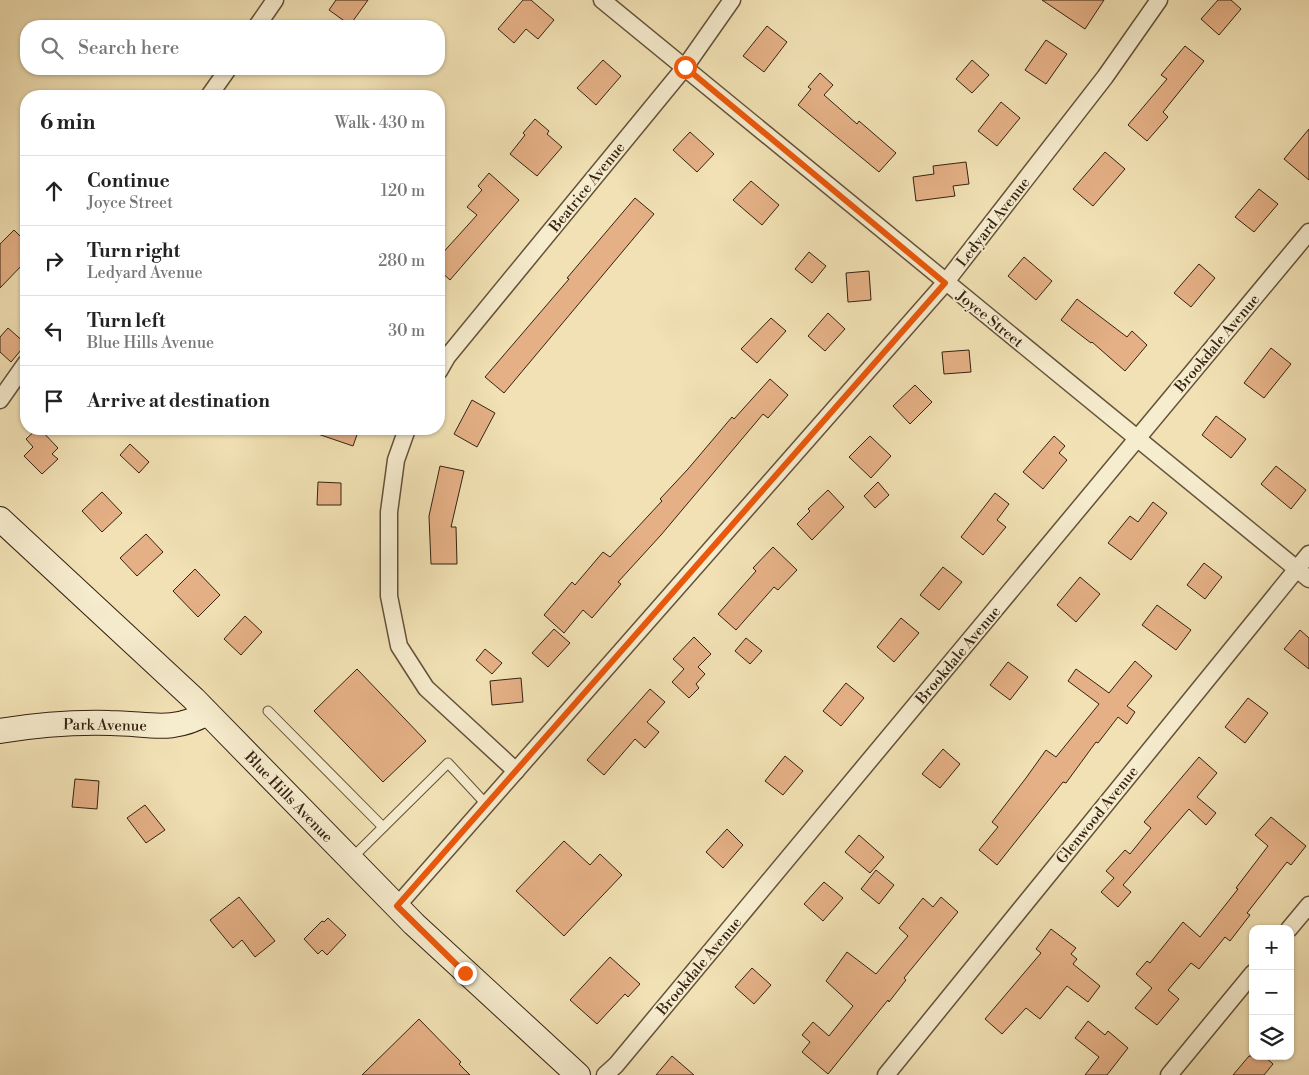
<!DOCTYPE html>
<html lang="en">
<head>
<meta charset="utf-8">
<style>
  :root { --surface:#fff; --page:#f2f2f2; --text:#222; --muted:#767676; --line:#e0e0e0 }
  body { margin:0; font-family:"Libre Bodoni",serif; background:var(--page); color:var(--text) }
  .controls { position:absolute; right:15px; bottom:15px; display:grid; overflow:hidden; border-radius:10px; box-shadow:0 1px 4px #0004 }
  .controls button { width:45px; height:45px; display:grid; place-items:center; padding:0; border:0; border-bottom:1px solid var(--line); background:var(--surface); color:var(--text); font:25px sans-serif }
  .stop { position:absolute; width:15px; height:15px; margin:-11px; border:4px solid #ea580c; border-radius:50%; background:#fff }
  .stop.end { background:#ea580c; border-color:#fff; box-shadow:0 1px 5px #0008 }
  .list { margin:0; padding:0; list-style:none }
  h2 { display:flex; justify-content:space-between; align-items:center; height:65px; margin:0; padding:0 20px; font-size:21px }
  h2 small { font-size:16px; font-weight:400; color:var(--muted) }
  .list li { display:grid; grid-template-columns:32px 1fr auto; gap:15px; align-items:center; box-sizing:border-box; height:70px; padding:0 20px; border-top:1px solid var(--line) }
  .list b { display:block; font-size:19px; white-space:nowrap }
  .list p { margin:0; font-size:16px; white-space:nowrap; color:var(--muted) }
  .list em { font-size:16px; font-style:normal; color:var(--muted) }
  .icon { flex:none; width:28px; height:28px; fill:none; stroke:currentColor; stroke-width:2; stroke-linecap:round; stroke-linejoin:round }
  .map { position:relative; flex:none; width:1309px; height:1075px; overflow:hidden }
  .search { position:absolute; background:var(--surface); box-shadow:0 1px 4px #0004; left:20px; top:20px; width:425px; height:55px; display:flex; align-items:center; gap:12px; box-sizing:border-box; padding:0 18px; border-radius:20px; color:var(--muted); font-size:19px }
  .panel { position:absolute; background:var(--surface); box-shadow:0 1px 4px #0004; left:20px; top:90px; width:425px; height:345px; border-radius:20px }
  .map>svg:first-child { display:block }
</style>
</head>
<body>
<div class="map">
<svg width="1309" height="1075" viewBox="0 0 1309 1075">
  <rect width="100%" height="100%" fill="#f1e1b4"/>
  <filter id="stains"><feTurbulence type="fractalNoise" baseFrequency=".004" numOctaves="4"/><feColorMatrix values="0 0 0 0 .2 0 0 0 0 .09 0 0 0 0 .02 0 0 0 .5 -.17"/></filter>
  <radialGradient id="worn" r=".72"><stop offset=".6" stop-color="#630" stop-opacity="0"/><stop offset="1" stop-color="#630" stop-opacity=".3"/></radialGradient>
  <g fill="#e5b086" stroke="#352211">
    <polygon points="336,0 368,0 350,25 329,10"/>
    <polygon points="523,0 531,0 554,20 538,39 526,29 514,43 498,29"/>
    <polygon points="1042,0 1104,0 1085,29"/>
    <polygon points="1218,0 1231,0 1241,9 1219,35 1201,19"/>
    <polygon points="767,26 787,42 764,72 743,56"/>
    <polygon points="1046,40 1067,54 1046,84 1025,70"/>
    <polygon points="1185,46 1204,61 1163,112 1168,117 1147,141 1128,125 1167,79 1161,75"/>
    <polygon points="603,60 621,76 596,105 577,88"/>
    <polygon points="972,60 989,75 972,93 956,79"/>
    <polygon points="820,73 833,85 824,95 857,124 859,121 896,153 879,172 798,105 811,89 808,87"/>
    <polygon points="1001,102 1020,118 997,146 978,131"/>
    <polygon points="535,119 549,131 547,134 562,147 537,176 510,154 525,135 523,133"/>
    <polygon points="1309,129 1309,180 1284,159"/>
    <polygon points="690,132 714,154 697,172 673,150"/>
    <polygon points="1105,152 1125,169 1093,206 1073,189"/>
    <polygon points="966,162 969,184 953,186 955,196 916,201 913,177 934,174 933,166"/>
    <polygon points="489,173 519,200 450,280 439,270 439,257 477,215 467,207 482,190 478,186"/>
    <polygon points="751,181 779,205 762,225 733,200"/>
    <polygon points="1259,189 1278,204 1254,232 1235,217"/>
    <polygon points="635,198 654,214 504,393 485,377 569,279 567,278"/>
    <polygon points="14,230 26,242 26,261 0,288 0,244"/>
    <polygon points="809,252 826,266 812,283 795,269"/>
    <polygon points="1024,257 1052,281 1036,300 1008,276"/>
    <polygon points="1199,264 1215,278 1191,307 1174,293"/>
    <polygon points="869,271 871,300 848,302 846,273"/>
    <polygon points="1077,299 1127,337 1132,331 1147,345 1125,371 1092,342 1091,343 1061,320"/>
    <polygon points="828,313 845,329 825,351 808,336"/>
    <polygon points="771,318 786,331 757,363 741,349"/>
    <polygon points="8,328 26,344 11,362 0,352 0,337"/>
    <polygon points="1271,348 1291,364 1264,398 1244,383"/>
    <polygon points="969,350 971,372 944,374 942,352"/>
    <polygon points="770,379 788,395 768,418 763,414 661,535 618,582 621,584 592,618 583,610 564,633 544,615 572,582 575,585 603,552 610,557 662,501 660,499 688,469 732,417 734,419"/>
    <polygon points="915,385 932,402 910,424 893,406"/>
    <polygon points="472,400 495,413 477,447 454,434"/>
    <polygon points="1216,416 1246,439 1231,458 1202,435"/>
    <polygon points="37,429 40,429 58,448 52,454 58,459 42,474 24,456 33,447 26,439"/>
    <polygon points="310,429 359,429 353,446 309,431"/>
    <polygon points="870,436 891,456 871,478 849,457"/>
    <polygon points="1054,436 1065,446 1059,453 1067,460 1043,489 1023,472"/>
    <polygon points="130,444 149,462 139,473 120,455"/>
    <polygon points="440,466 464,471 451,527 456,527 457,564 431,564 429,516"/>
    <polygon points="1276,466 1306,490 1291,509 1261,484"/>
    <polygon points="318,482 341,483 341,505 317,505"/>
    <polygon points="878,482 889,495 875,508 864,496"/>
    <polygon points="828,490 844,507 812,540 797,524 810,511 808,509"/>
    <polygon points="102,492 122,513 102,532 82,511"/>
    <polygon points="995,493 1009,504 997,520 1006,527 983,555 961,537"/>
    <polygon points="1153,502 1167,513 1131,560 1108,543 1130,516 1138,522"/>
    <polygon points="146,534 163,552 137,576 120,558"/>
    <polygon points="773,547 797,570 778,590 774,587 736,630 718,614 756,571 753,568"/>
    <polygon points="1204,563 1222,577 1205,599 1187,585"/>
    <polygon points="943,567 962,582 939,610 920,595"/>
    <polygon points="195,569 220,595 198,617 173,591"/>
    <polygon points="1080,577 1100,594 1076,622 1057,605"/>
    <polygon points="1157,605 1191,630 1176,650 1142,625"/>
    <polygon points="245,616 262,632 241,655 224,639"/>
    <polygon points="901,618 919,633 894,662 877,647"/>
    <polygon points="554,629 570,643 548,667 532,653"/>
    <polygon points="1300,630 1309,638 1309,669 1284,649"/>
    <polygon points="694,637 711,654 698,667 705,674 696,684 699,688 689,698 672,682 684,669 673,659"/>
    <polygon points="746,638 762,651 750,664 735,651"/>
    <polygon points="485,649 502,663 492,674 476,660"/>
    <polygon points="1135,661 1152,676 1127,706 1135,712 1127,724 1118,717 1098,743 1096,742 1066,783 1063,782 997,865 979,850 998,827 992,822 1026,778 1046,750 1056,757 1099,704 1068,681 1076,669 1109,693"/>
    <polygon points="1008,662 1028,677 1010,700 990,685"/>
    <polygon points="357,669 426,741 383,782 314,711"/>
    <polygon points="521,678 523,702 492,705 490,681"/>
    <polygon points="846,683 864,698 841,726 823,711"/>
    <polygon points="650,689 665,702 647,722 659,732 645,748 635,739 604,775 587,760"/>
    <polygon points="1248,698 1268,713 1245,743 1225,727"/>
    <polygon points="943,749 960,764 940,788 922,774"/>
    <polygon points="785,756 803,771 783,795 765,781"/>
    <polygon points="1199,757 1217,773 1197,797 1216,813 1206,825 1189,809 1123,885 1131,892 1118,907 1101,892 1114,878 1106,871 1125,850 1130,854 1151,828 1144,822"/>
    <polygon points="75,779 99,781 97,809 72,807"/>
    <polygon points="145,805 165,830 146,843 127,818"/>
    <polygon points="1271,817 1306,846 1291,865 1287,862 1247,913 1250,915 1230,941 1225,937 1199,969 1191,963 1168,990 1179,999 1157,1025 1135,1008 1152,988 1136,974 1147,961 1150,963 1183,922 1200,937 1238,889 1236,888 1268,846 1255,835"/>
    <polygon points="727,829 743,845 723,868 706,852"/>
    <polygon points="859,835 884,857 870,873 845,852"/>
    <polygon points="564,841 590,865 600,854 622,875 564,936 516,891"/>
    <polygon points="876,870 894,885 879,904 861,889"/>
    <polygon points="824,882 843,898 823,921 804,904"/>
    <polygon points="239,897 275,941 255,957 242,940 233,948 210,920"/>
    <polygon points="941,897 958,912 904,978 906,980 889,1002 888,1000 828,1074 802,1052 810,1042 802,1035 813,1022 829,1036 853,1006 826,981 847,952 876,974 908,936 899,928 923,898 933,907"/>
    <polygon points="328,918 346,935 327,955 322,950 318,954 304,939 322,921 324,922"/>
    <polygon points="1051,929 1076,948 1071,954 1077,959 1073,964 1100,986 1088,1002 1067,986 1040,1019 1026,1008 1002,1034 985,1019 1041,953 1036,949"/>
    <polygon points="610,957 640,984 628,997 625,994 597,1024 570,1000"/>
    <polygon points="752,968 771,985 754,1004 735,987"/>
    <polygon points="419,1019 461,1062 459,1064 470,1075 362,1075"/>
    <polygon points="1088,1021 1105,1035 1108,1031 1128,1048 1107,1075 1085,1075 1099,1057 1075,1038"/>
    <polygon points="672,1056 694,1075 656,1075"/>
    <polygon points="1249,1056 1264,1056 1273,1064 1264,1075 1233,1075"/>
  </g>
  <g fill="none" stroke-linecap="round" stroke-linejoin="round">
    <defs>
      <g id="lane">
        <polyline points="268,711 383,827"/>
        <polyline points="352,858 448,763 486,804"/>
      </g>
      <g id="street">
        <polyline points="602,0 1309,579"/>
        <polyline points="257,26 275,0"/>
        <polyline points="209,96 228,69"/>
        <polyline points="439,371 447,357 685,67 732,0"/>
        <polyline points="0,400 26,363"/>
        <polyline points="407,429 396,460 389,512 389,596 399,646 426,688 516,771"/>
        <polyline points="397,906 945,283 1105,77 1159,0"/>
        <polyline points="1289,929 1309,905"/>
        <polyline points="605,1075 616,1065 1309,232"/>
        <polyline points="886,1075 1309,554"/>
        <polyline points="1169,1075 1253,973"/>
      </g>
      <g id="secondary">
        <polyline points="0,519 194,699 414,924 578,1075"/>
        <path d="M0,731C36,725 73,722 110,723C148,723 171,734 207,713"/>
      </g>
    </defs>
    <use href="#lane" stroke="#64523a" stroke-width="11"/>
    <use href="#street" stroke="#64523a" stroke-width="19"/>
    <use href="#secondary" stroke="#352211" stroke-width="26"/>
    <use href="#lane" stroke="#f6ecce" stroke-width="9"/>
    <use href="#street" stroke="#f6ecce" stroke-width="16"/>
    <use href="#secondary" stroke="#f6ecce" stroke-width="24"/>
  </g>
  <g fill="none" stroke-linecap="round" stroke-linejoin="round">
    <polyline stroke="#ea580c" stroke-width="6" points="465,973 397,906 945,283 685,67"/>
  </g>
  <g text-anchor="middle" stroke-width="4" stroke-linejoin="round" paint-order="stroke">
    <g font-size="15" fill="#352211" stroke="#f6ecce">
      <text transform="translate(587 187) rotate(-51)" y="5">Beatrice Avenue</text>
      <text transform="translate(993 222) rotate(-52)" y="5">Ledyard Avenue</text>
      <text transform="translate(990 319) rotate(39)" y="5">Joyce Street</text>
      <text transform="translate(1217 343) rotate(-50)" y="5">Brookdale Avenue</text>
      <text transform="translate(958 655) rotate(-50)" y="5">Brookdale Avenue</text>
      <text transform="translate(105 725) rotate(1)" y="5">Park Avenue</text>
      <text transform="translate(289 797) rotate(46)" y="5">Blue Hills Avenue</text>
      <text transform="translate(1097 815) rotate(-51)" y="5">Glenwood Avenue</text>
      <text transform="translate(699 966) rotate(-50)" y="5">Brookdale Avenue</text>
    </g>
  </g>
  <rect width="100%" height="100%" filter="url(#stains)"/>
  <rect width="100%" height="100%" fill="url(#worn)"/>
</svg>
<div class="controls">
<button>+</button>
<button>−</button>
<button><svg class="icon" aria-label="layers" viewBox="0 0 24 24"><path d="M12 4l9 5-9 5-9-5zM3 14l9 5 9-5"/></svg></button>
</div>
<div class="stop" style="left:685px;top:67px"></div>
<div class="stop end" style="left:465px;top:973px"></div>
<div class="search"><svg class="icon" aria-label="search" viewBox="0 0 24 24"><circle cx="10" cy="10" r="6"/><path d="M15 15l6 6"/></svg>Search here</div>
<section class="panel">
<h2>6 min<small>Walk · 430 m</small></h2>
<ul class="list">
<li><svg class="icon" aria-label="ahead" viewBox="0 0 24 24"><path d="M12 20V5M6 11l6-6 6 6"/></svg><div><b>Continue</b><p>Joyce Street</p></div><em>120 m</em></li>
<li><svg class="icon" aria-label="right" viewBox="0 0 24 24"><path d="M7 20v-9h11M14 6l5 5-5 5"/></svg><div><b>Turn right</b><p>Ledyard Avenue</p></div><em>280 m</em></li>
<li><svg class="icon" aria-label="left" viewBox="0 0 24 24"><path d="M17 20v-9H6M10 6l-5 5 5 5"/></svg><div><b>Turn left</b><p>Blue Hills Avenue</p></div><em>30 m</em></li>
<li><svg class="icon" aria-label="arrive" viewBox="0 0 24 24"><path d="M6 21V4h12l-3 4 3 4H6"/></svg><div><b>Arrive at destination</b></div></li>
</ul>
</section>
</div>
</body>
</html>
